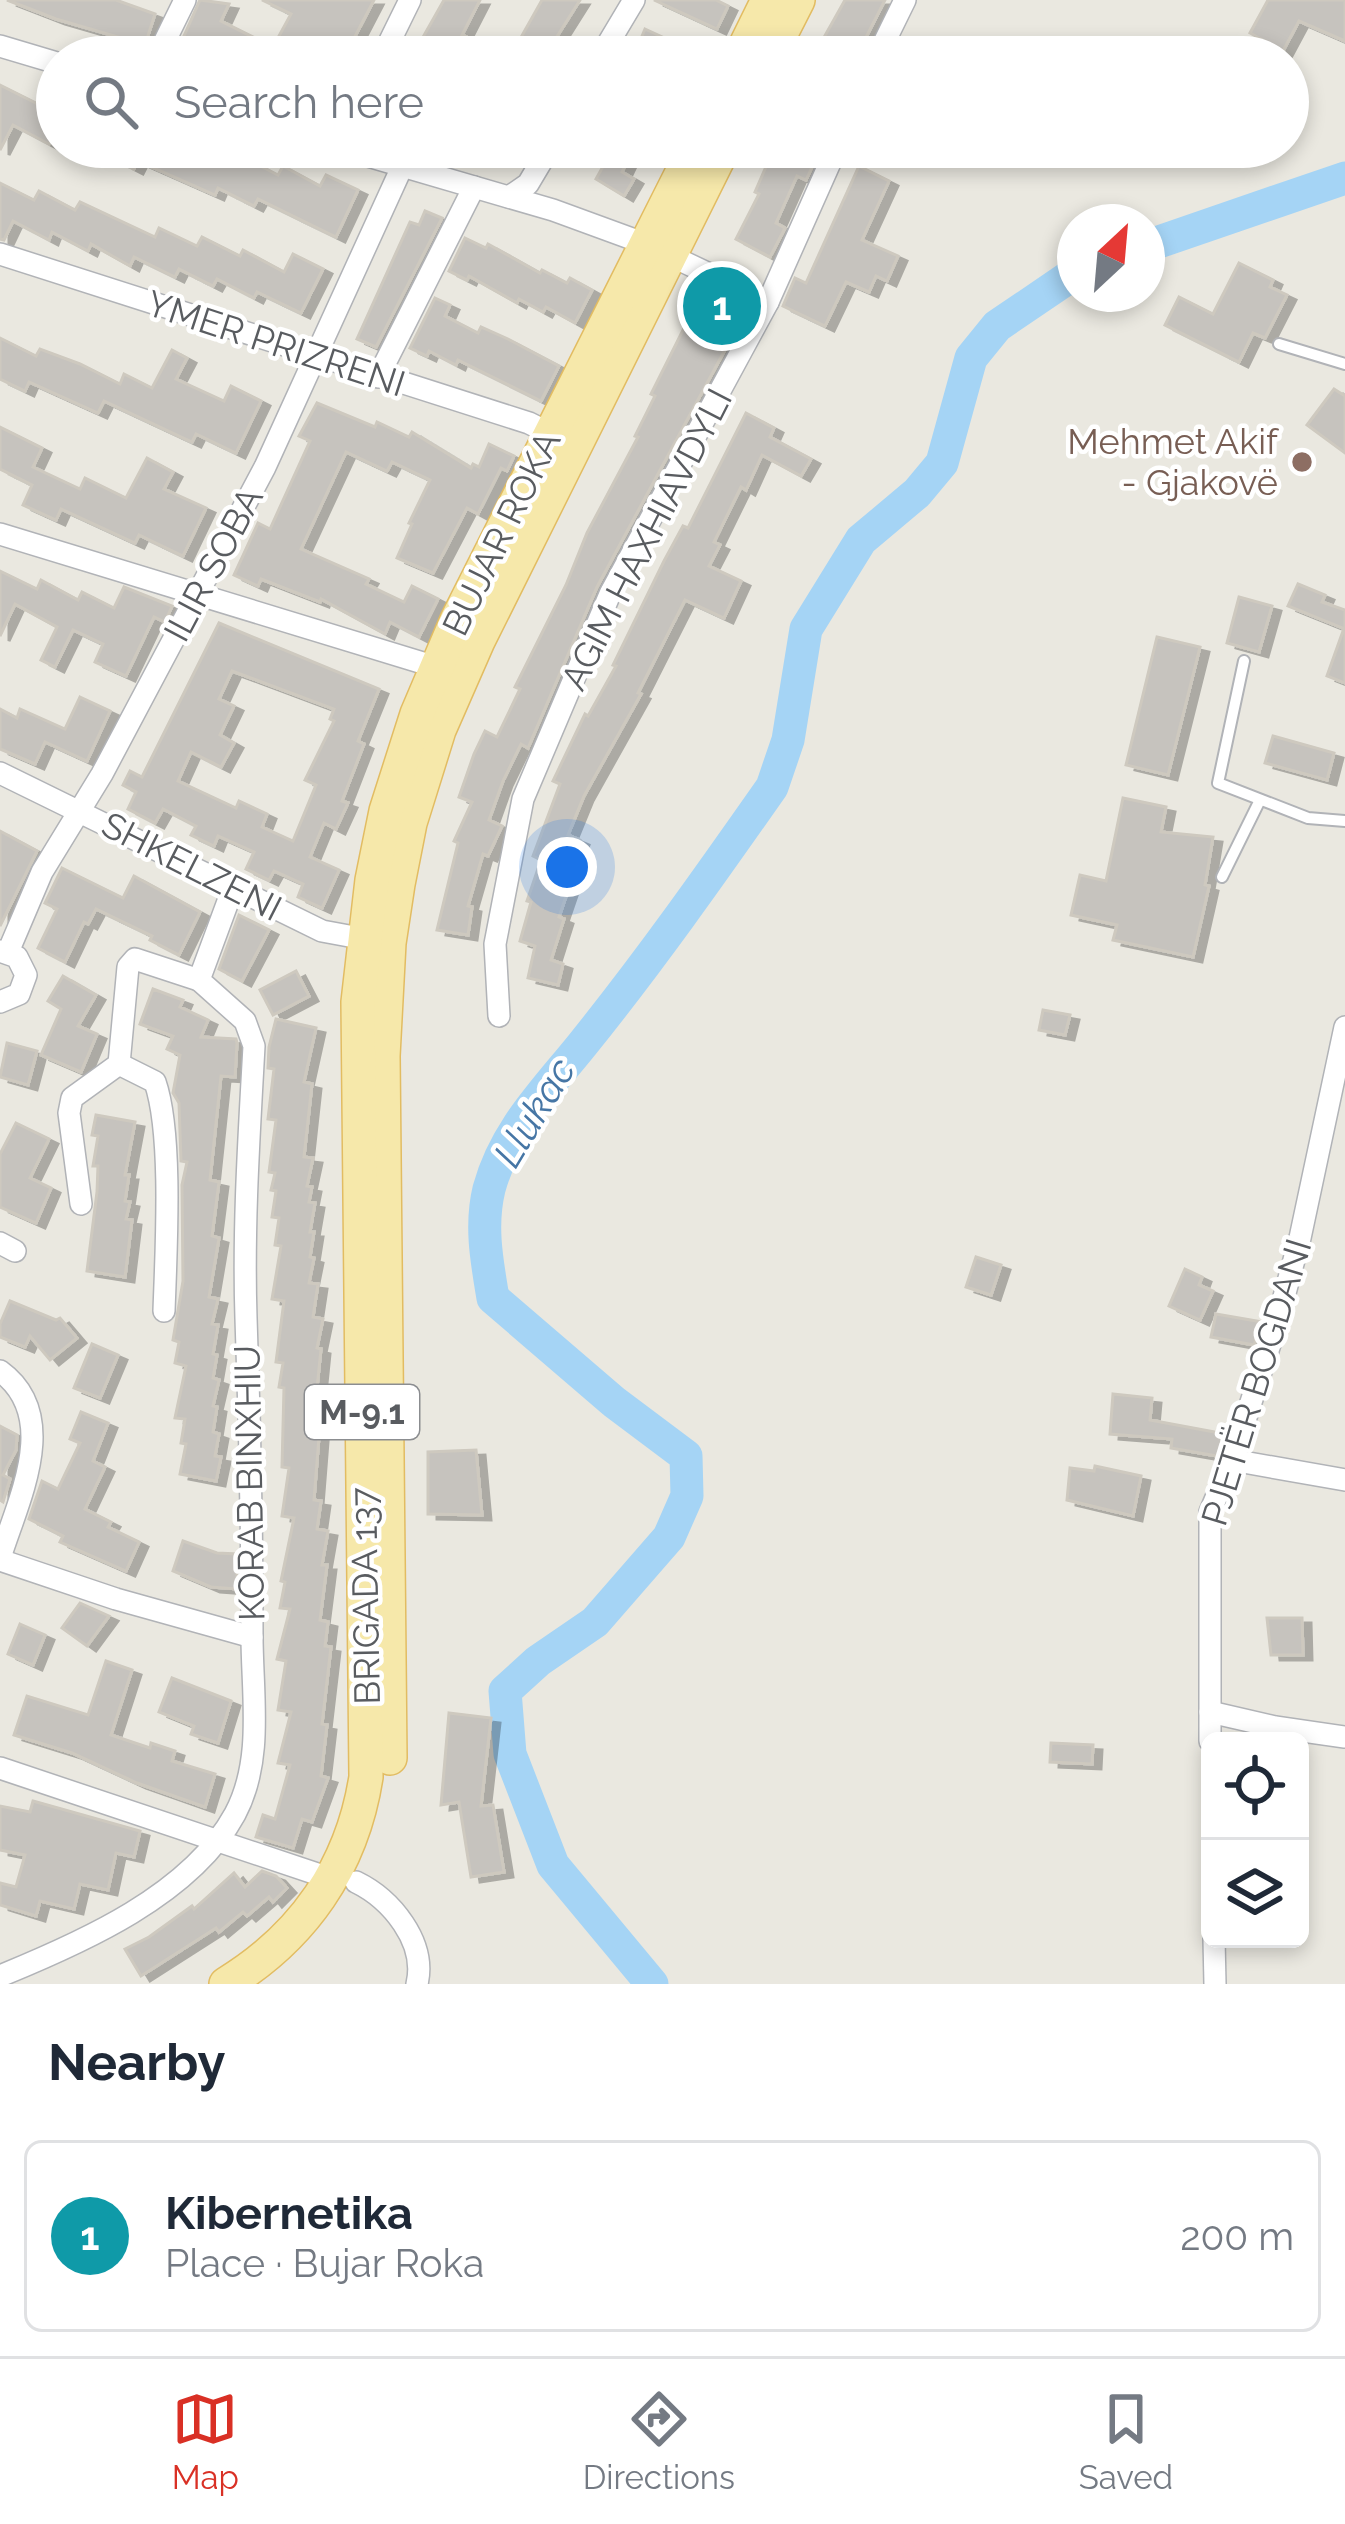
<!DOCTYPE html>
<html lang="en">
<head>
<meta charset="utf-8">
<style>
  :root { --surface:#fff; --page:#f2f2f3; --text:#1f2937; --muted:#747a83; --line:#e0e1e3; --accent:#d93025 }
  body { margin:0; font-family:Raleway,sans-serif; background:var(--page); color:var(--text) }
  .controls { position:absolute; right:36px; bottom:36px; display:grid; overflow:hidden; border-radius:18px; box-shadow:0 6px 18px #0003 }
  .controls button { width:108px; height:108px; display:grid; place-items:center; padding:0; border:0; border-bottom:3px solid var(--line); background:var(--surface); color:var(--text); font:60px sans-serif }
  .compass { position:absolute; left:1057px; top:204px; width:108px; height:108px; border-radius:50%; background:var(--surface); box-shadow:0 6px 18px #0003; rotate:26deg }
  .you { position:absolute; left:567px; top:867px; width:42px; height:42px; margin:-30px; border:9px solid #fff; border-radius:50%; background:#1a73e8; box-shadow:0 0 0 18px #1a73e833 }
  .badge { display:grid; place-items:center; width:78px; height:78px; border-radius:50%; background:var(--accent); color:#fff; font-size:39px; font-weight:700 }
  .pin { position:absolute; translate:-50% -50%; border:6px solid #fff; box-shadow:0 3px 12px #0006 }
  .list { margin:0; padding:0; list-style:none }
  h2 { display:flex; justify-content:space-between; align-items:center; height:156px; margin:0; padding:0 48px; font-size:51px }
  h2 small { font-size:39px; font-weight:400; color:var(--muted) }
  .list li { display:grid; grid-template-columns:78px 1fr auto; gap:36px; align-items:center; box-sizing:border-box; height:192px; margin:0 24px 24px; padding:0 24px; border:3px solid var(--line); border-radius:18px }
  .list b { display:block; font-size:45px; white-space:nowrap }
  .list p { margin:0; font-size:39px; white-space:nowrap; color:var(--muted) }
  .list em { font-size:39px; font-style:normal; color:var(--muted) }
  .icon { flex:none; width:66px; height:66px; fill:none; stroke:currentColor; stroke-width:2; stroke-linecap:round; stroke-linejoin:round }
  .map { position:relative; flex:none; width:1345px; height:1984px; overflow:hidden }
  .search { position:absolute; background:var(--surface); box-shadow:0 6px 18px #0003; left:36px; right:36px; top:36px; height:132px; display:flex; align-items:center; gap:30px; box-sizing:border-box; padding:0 42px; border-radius:66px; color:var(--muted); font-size:45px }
  .sheet { height:372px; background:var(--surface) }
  nav { display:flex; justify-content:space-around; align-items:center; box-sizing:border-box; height:168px; border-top:3px solid var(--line); background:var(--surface); font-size:33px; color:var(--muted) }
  nav a { display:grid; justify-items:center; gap:6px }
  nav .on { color:var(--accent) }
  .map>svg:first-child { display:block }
</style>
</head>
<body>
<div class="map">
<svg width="1345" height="1984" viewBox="0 0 1345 1984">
  <defs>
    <filter id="shadow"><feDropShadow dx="9" dy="5" stdDeviation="0" flood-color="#0004"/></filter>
  </defs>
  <rect width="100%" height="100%" fill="#eae8e0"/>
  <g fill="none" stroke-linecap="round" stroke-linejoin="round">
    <g stroke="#a5d4f5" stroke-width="33">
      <polyline points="1147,246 1345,178"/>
      <path d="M652,1984L553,1865L510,1754L505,1691L538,1661L595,1622L669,1537L687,1496L686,1456L614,1402L493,1298C487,1262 480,1226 489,1189C505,1130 545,1091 582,1045C649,962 711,874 772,787L788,740L806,629L861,540L917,493L942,463L971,358L997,326L1075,273"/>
    </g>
  </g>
  <g fill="#c6c3be" stroke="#cec9bf" stroke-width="3" fill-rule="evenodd" filter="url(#shadow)">
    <polygon points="7,0 116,0 155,14 145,45 56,19"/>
    <polygon points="200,0 229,4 221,21 273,47 291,14 262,0 374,0 350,46 367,57 204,57 180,45"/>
    <polygon points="444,0 480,0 462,35 476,41 468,57 422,57 414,53"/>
    <polygon points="542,0 580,0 544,57 510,57"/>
    <polygon points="654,0 716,0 728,6 717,29"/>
    <polygon points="845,0 885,0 856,57 813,57"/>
    <polygon points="1268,0 1345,0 1345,41 1299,21 1283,51 1250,33"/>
    <polygon points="645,29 706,57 644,57 635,53"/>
    <polygon points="0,85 38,104 41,100 57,108 57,129 49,144 13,125 0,150"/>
    <polygon points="91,147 206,147 242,164 245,158 278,175 283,166 320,186 326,175 358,190 336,237 258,199 254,206 218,188 215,195 138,161 134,169"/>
    <polygon points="614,147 634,147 622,172 634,179 624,196 596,179"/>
    <polygon points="768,147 821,147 806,180 797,176 776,223 785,228 770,257 736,239 759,194 755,192 768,162 763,160"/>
    <polygon points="859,166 889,181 862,240 898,256 887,281 876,276 869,292 846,282 825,326 783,306 795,278 806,283"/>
    <polygon points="0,183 34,200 39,191 75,210 80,202 155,237 159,228 197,246 202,237 240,256 243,250 284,272 293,254 323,269 301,313 257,292 254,298 217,279 213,286 179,269 175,277 134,257 130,266 91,244 88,251 52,232 49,240 13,221 4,240 0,239"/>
    <polygon points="425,211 442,218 376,347 357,339 410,222 419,225"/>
    <polygon points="465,238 486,248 488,244 540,273 542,270 567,283 570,278 592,290 575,323 546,307 543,312 519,299 517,303 469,276 467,280 449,271"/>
    <polygon points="1239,263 1273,280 1270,287 1287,295 1265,338 1253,333 1239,362 1165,325 1179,297 1213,314"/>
    <polygon points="704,288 747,309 597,587 528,748 521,744 503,781 489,820 502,826 488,856 483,854 468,906 472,907 468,935 437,930 458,843 454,841 472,802 459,797 474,754 485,731 497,737 520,689 515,687 566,585 587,533 638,437 635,436 655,396 651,394"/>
    <polygon points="435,298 450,305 445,316 478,333 481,327 508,339 559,366 541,401 458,360 456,365 429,351 427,356 410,348"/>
    <polygon points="0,338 36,356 40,349 80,364 120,384 124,374 152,388 172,350 187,358 176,379 224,401 231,386 261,401 236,453 196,434 192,442 104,401 98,413 29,382 25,391 0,379"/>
    <polygon points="1334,389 1345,396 1345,453 1307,425"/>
    <polygon points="317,403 375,427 377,422 409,437 412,432 471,468 473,464 479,467 489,444 514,456 507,471 501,468 478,514 467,508 433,573 397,558 412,524 409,523 430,480 392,462 387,471 346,452 301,549 369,579 366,584 404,602 412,586 438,599 419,637 390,622 385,634 321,599 320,602 261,579 258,586 234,575 258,523 270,529 310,441 299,436"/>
    <polygon points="746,413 774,428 770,437 811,459 801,476 762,455 746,490 741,487 714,542 720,545 709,566 741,581 724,618 685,600 638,693 641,694 584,796 568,835 580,840 564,879 571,882 559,917 564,919 551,960 563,964 558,985 528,978 535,946 520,941 531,902 527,901 541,860 533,856 560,784 553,781 585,714 588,716 616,666 613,665 664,561 683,526 688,528"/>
    <polygon points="0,427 42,448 33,467 80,489 85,478 126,498 147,458 173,472 164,489 206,508 183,556 139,535 135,543 61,509 56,520 23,505 32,485 0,469"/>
    <polygon points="0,571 37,589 41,580 78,600 82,592 114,608 124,587 172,606 165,622 154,617 126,676 95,662 103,644 73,630 55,667 41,660 57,627 15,604 0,636"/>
    <polygon points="1298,584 1325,595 1322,602 1345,610 1345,629 1288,606"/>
    <polygon points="1239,597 1272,606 1259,652 1227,643"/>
    <path d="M219,623L379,689L358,741L364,744L342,801L348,803L336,829L324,823L310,857L339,870L322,908L298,897L303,884L274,871L269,880L246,869L254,852L218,836L214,846L191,835L196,826L163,809L155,823L128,809L136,792L123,785L130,771L142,777ZM232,671L334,709L330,719L334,721L305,780L316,785L293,841L262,827L267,814L239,801L236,808L178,781L191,752L221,767L234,743L220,735L234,706L219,699Z"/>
    <polygon points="1343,631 1345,632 1345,683 1327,676"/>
    <polygon points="1157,637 1200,647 1168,775 1126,765"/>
    <polygon points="80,697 110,711 87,761 45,742 35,764 0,749 0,709 17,718 20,709 65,729"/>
    <polygon points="1273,736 1334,753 1327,780 1265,763"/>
    <polygon points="1123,798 1166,807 1161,832 1213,837 1205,885 1209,886 1193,957 1113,940 1117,925 1071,915 1080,875 1106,881"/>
    <polygon points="0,831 37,851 0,926"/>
    <polygon points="62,868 123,898 134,876 200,912 179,955 150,940 152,936 96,909 88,924 84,922 65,962 38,948 57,909 45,903"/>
    <polygon points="239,915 269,930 242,981 219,969"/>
    <polygon points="296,971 309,996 273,1015 260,990"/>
    <polygon points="63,976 96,995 78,1026 97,1034 81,1072 41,1055 61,1009 48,1001"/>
    <polygon points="153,989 183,1000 180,1007 208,1020 201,1037 236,1039 237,1043 235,1077 221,1076 210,1180 219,1182 212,1236 219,1238 209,1297 218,1299 212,1324 218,1325 213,1354 217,1355 213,1378 219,1380 213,1406 217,1407 213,1432 219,1434 215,1456 221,1457 216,1481 180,1474 186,1444 181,1443 185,1419 175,1418 186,1366 175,1363 179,1342 173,1340 183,1281 182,1185 187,1162 181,1161 179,1103 173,1093 180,1055 167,1049 173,1036 140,1024"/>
    <polygon points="1043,1010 1070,1015 1065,1035 1039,1030"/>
    <polygon points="276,1019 316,1028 304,1082 312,1084 304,1157 313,1158 307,1186 312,1187 309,1202 315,1203 310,1232 314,1232 310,1257 314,1258 309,1283 318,1284 313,1317 323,1319 317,1348 321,1349 316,1398 322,1399 314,1500 321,1501 317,1529 328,1531 322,1565 327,1565 320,1620 328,1622 325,1646 331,1647 322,1724 327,1725 321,1776 328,1778 312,1822 302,1819 293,1848 256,1837 263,1815 275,1819 290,1765 278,1763 291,1712 278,1710 286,1661 277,1659 290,1609 280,1608 285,1582 281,1581 294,1518 282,1516 289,1468 282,1467 284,1388 279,1387 283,1363 276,1362 284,1301 272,1299 281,1246 275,1245 279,1218 272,1217 276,1191 271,1190 275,1173 269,1172 276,1120 268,1119 274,1069 268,1068 269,1047"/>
    <polygon points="7,1043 37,1051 28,1085 0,1077"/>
    <polygon points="96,1115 135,1122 125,1175 129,1175 125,1201 130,1202 126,1219 132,1220 125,1277 87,1271 97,1192 98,1166 93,1166 98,1136 92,1135"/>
    <polygon points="16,1123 49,1139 30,1178 51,1188 36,1223 0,1207 0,1154"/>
    <polygon points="976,1257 1001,1265 991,1295 966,1287"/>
    <polygon points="1185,1269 1202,1277 1199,1285 1213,1291 1200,1320 1169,1306"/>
    <polygon points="10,1301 56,1320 60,1318 77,1338 50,1360 30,1336 25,1347 0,1337 0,1324"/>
    <polygon points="1216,1314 1262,1322 1254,1345 1211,1337"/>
    <polygon points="92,1344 118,1355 100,1398 74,1388"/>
    <polygon points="1113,1394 1152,1398 1150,1420 1225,1434 1217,1456 1171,1448 1172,1439 1110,1434"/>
    <polygon points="81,1412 108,1423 93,1461 105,1467 85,1509 111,1522 108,1527 139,1542 126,1571 60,1542 63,1536 29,1519 42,1481 58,1489 80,1443 70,1439"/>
    <polygon points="0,1426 17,1435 16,1450 3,1475 10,1479 3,1502 0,1500"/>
    <polygon points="476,1450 482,1515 428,1514 428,1452"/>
    <polygon points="1095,1466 1141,1476 1133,1516 1067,1500 1070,1468 1094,1471"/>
    <polygon points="183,1541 217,1553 237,1554 237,1589 211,1587 173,1571"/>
    <polygon points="80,1603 109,1616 87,1646 62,1628"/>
    <polygon points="1267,1618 1302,1618 1303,1655 1271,1655"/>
    <polygon points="20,1624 45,1635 33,1665 8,1654"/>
    <polygon points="106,1661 132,1670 111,1735 150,1748 151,1743 175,1751 172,1761 215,1774 205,1807 137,1783 72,1753 14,1735 27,1696 88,1715"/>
    <polygon points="172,1678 231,1701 218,1743 191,1734 194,1726 159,1712"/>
    <polygon points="449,1713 491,1718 481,1806 493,1805 504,1872 471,1877 459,1802 441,1805"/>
    <polygon points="1051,1743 1093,1745 1092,1764 1050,1762"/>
    <polygon points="33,1801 140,1831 134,1857 116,1853 108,1890 80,1884 74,1909 40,1901 36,1916 0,1905 0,1883 16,1887 25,1855 0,1850 0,1806 30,1812"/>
    <polygon points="262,1871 276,1876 287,1888 273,1902 269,1897 247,1916 243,1912 219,1932 216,1928 141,1976 125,1949 149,1937 192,1906 194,1909 234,1873 245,1887"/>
  </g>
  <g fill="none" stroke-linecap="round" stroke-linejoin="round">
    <defs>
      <g id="lane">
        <polyline points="1279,344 1345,364"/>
        <polyline points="1244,661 1218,783 1308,818 1345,821"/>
        <polyline points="1222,877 1260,800"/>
      </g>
      <g id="street">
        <polyline points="0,46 57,63"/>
        <polyline points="157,57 185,0"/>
        <polyline points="382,57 410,0"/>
        <polyline points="600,57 634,0"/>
        <polyline points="877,57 905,0"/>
        <polyline points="337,147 553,210 646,244 768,302"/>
        <polyline points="509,197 528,184 550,147"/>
        <polyline points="0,254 529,423 551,434"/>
        <polyline points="378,377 474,187"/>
        <polyline points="0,534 436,667"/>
        <polyline points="0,773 322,931 376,941"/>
        <polyline points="0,951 17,957 26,975 19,994 0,1002"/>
        <polyline points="8,952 42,872 102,774 265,467 402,167"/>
        <polyline points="499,1016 495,944 523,799 610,594 768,302 837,147"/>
        <path d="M119,1064L155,1082C173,1134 166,1252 164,1311"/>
        <polyline points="81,1204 69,1113 72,1098 119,1064 128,967 135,959 199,980"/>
        <polyline points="0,1243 15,1251"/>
        <path d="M0,1371C62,1416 18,1500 0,1558"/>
        <polyline points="1232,1460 1345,1480"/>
        <polyline points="0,1560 116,1599 252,1637"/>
        <polyline points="1210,1712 1275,1727 1345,1737"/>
        <polyline points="1210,1741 1210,1512 1232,1460 1276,1326 1300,1238 1345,1027"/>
        <polyline points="0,1768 332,1879"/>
        <path d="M356,1882C391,1899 427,1942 417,1984"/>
        <polyline points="1214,1939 1215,1984"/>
        <path d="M0,1976C81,1943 191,1895 235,1814C264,1760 252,1694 252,1636C252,1529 250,1424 246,1318C243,1228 249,1136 254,1046L245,1021L199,980L233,888"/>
      </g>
      <g id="primary">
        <polyline points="740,57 768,0"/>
        <polyline points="769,57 798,0"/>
        <polyline points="390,1758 383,1056 389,943 398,884 410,823 439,730 478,641 724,147"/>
        <path d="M226,1984C303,1937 352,1867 366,1777L358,1002L372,880L386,811L417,714L457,620L695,147"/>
      </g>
    </defs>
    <use href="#lane" stroke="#b1b3b7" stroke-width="14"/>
    <use href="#street" stroke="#b1b3b7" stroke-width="24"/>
    <use href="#primary" stroke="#e2bc62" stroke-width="36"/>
    <use href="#lane" stroke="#fff" stroke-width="10"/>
    <use href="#street" stroke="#fff" stroke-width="21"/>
    <use href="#primary" stroke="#f6e8aa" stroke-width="33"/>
  </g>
  <circle fill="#8d6e63" stroke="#fff" stroke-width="4.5" cx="1302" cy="462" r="12"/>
  <g text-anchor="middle" stroke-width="9" stroke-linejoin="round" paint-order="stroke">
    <rect fill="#fff" stroke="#8b8d90" stroke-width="3" x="305" y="1385" width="114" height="54" rx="9"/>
    <g font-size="33" font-weight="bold" fill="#595c60">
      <text x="362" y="1424">M-9.1</text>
    </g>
    <g font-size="36" fill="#595c60" stroke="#fff">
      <text transform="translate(276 343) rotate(18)" y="13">YMER PRIZRENI</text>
      <text transform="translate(501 533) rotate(-64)" y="13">BUJAR ROKA</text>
      <text transform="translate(646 539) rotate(-63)" y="13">AGIM HAXHIAVDYLI</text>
      <text transform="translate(213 564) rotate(-62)" y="13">ILIR SOBA</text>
      <text transform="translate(192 866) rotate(27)" y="13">SHKELZENI</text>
      <text transform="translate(1256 1382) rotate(-73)" y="13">PJETËR BOGDANI</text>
      <text transform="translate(249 1483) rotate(-91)" y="13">KORAB BINXHIU</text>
      <text transform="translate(365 1596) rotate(-91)" y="13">BRIGADA 137</text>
    </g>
    <g font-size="36" fill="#785e54" stroke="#fff" text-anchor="end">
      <text x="1278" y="454">Mehmet Akif<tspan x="1278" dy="41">- Gjakovë</tspan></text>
    </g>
    <g font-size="39" font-style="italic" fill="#4676a5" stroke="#fff">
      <text transform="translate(534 1112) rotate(-59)" y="14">Llukac</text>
    </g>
  </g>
</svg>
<div class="controls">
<button><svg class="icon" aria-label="locate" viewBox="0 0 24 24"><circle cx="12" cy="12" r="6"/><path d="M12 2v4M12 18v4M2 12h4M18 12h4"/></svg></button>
<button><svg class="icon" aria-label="layers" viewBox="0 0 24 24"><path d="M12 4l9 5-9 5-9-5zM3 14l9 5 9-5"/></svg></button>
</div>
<svg class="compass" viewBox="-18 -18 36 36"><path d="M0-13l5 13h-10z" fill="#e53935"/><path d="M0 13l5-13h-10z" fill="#747a83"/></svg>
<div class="you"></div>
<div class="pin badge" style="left:722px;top:306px;background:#0f9aa8">1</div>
<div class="search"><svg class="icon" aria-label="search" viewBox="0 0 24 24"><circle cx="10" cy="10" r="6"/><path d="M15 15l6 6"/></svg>Search here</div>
</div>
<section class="sheet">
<h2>Nearby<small></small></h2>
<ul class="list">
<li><span class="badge" style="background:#0f9aa8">1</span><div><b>Kibernetika</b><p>Place · Bujar Roka</p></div><em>200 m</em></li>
</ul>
</section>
<nav>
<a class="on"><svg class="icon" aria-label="map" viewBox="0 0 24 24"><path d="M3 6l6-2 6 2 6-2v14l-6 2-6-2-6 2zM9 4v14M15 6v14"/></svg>Map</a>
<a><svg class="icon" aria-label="directions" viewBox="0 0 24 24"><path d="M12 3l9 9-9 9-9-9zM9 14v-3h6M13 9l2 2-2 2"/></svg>Directions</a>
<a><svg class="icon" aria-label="saved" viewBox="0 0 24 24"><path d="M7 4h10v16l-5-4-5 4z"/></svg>Saved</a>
</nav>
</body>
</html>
